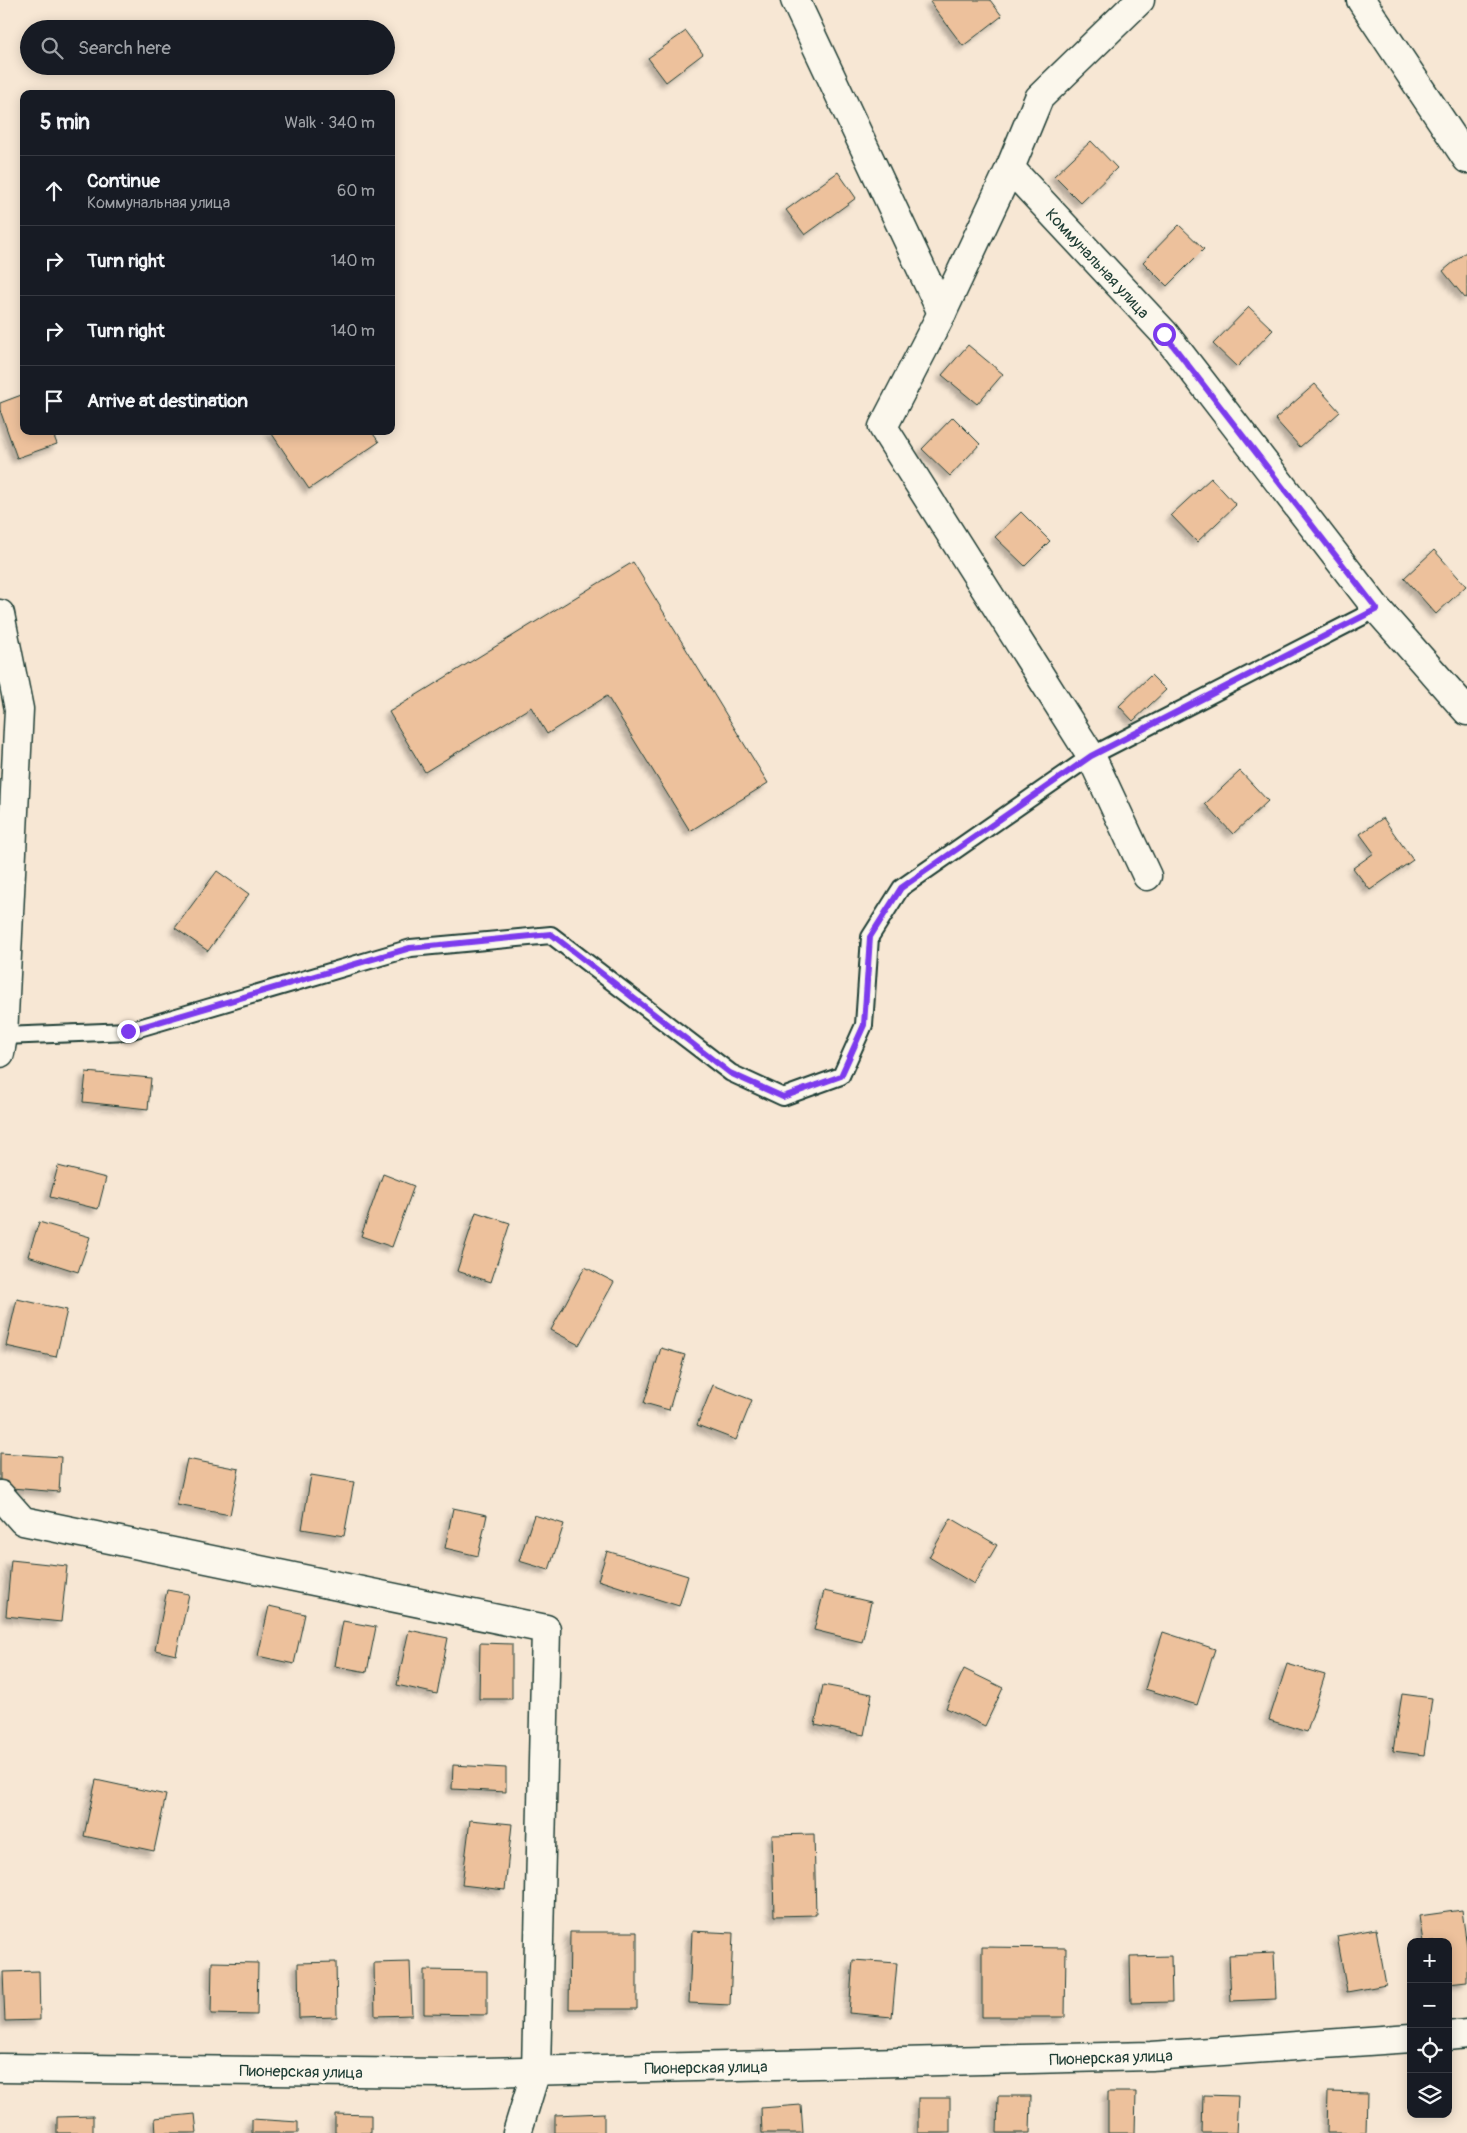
<!DOCTYPE html>
<html lang="en">
<head>
<meta charset="utf-8">
<style>
  :root { --surface:#171b24; --page:#242831; --text:#f1f3f6; --muted:#9ea1a6; --line:#363941 }
  body { margin:0; font-family:Pangolin,sans-serif; background:var(--page); color:var(--text) }
  .controls { position:absolute; right:15px; bottom:15px; display:grid; overflow:hidden; border-radius:10px; box-shadow:0 2px 12px #0003 }
  .controls button { width:45px; height:45px; display:grid; place-items:center; padding:0; border:0; border-bottom:1px solid var(--line); background:var(--surface); color:var(--text); font:25px sans-serif }
  .stop { position:absolute; width:15px; height:15px; margin:-11px; border:4px solid #7c3aed; border-radius:50%; background:#fff }
  .stop.end { background:#7c3aed; border-color:#fff; box-shadow:0 1px 5px #0008 }
  .list { margin:0; padding:0; list-style:none }
  h2 { display:flex; justify-content:space-between; align-items:center; height:65px; margin:0; padding:0 20px; font-size:21px }
  h2 small { font-size:16px; font-weight:400; color:var(--muted) }
  .list li { display:grid; grid-template-columns:32px 1fr auto; gap:15px; align-items:center; box-sizing:border-box; height:70px; padding:0 20px; border-top:1px solid var(--line) }
  .list b { display:block; font-size:19px; white-space:nowrap }
  .list p { margin:0; font-size:16px; white-space:nowrap; color:var(--muted) }
  .list em { font-size:16px; font-style:normal; color:var(--muted) }
  .icon { flex:none; width:28px; height:28px; fill:none; stroke:currentColor; stroke-width:2; stroke-linecap:round; stroke-linejoin:round }
  .map { position:relative; flex:none; width:1467px; height:2133px; overflow:hidden }
  .search { position:absolute; background:var(--surface); box-shadow:0 2px 12px #0003; left:20px; top:20px; width:375px; height:55px; display:flex; align-items:center; gap:12px; box-sizing:border-box; padding:0 18px; border-radius:28px; color:var(--muted); font-size:19px }
  .panel { position:absolute; background:var(--surface); box-shadow:0 2px 12px #0003; left:20px; top:90px; width:375px; height:345px; border-radius:10px }
  .map>svg:first-child { display:block }
</style>
</head>
<body>
<div class="map">
<svg width="1467" height="2133" viewBox="0 0 1467 2133">
  <defs>
    <filter id="shadow"><feDropShadow dx="-4.5" dy="4.5" stdDeviation="2.5" flood-color="#0004"/></filter>
  </defs>
  <rect width="100%" height="100%" fill="#f7e7d4"/>
  <filter id="ink" filterUnits="userSpaceOnUse"><feTurbulence type="fractalNoise" baseFrequency=".02" numOctaves="2"/><feDisplacementMap in="SourceGraphic" scale="10" xChannelSelector="R" yChannelSelector="G"/><feConvolveMatrix kernelMatrix="1 2 1 2 8 2 1 2 1" color-interpolation-filters="sRGB"/></filter>
  <g filter="url(#ink)">
    <g fill="#edc19c" stroke="#1f3d34" filter="url(#shadow)">
      <polygon points="932,0 990,0 1002,16 963,46 930,2"/>
      <polygon points="686,31 703,54 666,82 648,58"/>
      <polygon points="1091,141 1117,168 1081,203 1054,176"/>
      <polygon points="838,172 856,198 805,235 786,210"/>
      <polygon points="1179,225 1204,249 1167,286 1143,262"/>
      <polygon points="1467,251 1467,297 1465,298 1443,271"/>
      <polygon points="1249,307 1273,330 1237,367 1213,344"/>
      <polygon points="968,345 1003,374 977,404 942,375"/>
      <polygon points="1315,384 1340,412 1300,447 1275,419"/>
      <polygon points="24,394 24,431 52,431 57,444 17,458 0,410 0,403"/>
      <polygon points="953,417 980,444 950,476 922,449"/>
      <polygon points="270,431 371,431 379,442 309,489"/>
      <polygon points="1211,478 1236,505 1197,542 1171,515"/>
      <polygon points="1021,512 1050,541 1025,566 995,537"/>
      <polygon points="1434,550 1466,586 1436,614 1404,578"/>
      <polygon points="633,562 768,783 690,831 607,696 547,734 531,707 425,772 389,712"/>
      <polygon points="1151,675 1166,690 1133,721 1119,706"/>
      <polygon points="1240,771 1268,801 1233,834 1205,804"/>
      <polygon points="1383,818 1413,860 1370,890 1353,868 1374,853 1360,834"/>
      <polygon points="217,871 249,894 208,951 175,928"/>
      <polygon points="86,1072 151,1078 148,1109 83,1102"/>
      <polygon points="58,1166 106,1178 98,1209 50,1197"/>
      <polygon points="383,1174 414,1186 392,1247 361,1236"/>
      <polygon points="476,1212 510,1223 491,1282 457,1271"/>
      <polygon points="39,1222 90,1237 78,1272 28,1256"/>
      <polygon points="585,1267 614,1282 579,1345 551,1330"/>
      <polygon points="17,1299 67,1310 56,1357 6,1346"/>
      <polygon points="661,1348 685,1355 669,1410 644,1403"/>
      <polygon points="713,1385 752,1400 736,1440 697,1425"/>
      <polygon points="0,1453 61,1457 59,1492 0,1487"/>
      <polygon points="187,1459 239,1469 230,1515 177,1505"/>
      <polygon points="311,1475 354,1482 344,1536 302,1529"/>
      <polygon points="453,1508 487,1515 478,1556 445,1548"/>
      <polygon points="534,1515 564,1524 549,1570 519,1561"/>
      <polygon points="951,1518 997,1545 974,1584 929,1557"/>
      <polygon points="607,1551 688,1576 679,1606 598,1580"/>
      <polygon points="11,1560 67,1566 61,1622 6,1616"/>
      <polygon points="167,1590 189,1594 176,1655 155,1650"/>
      <polygon points="824,1591 871,1602 862,1642 814,1630"/>
      <polygon points="269,1606 305,1614 294,1664 258,1656"/>
      <polygon points="343,1621 376,1627 367,1672 335,1666"/>
      <polygon points="409,1630 448,1638 437,1694 397,1685"/>
      <polygon points="1163,1632 1215,1649 1197,1705 1145,1689"/>
      <polygon points="480,1643 512,1644 512,1699 479,1699"/>
      <polygon points="1287,1664 1325,1675 1307,1732 1269,1720"/>
      <polygon points="964,1669 1003,1688 985,1726 946,1708"/>
      <polygon points="823,1685 872,1694 864,1735 815,1725"/>
      <polygon points="1402,1694 1432,1698 1424,1755 1393,1751"/>
      <polygon points="453,1765 506,1768 506,1792 452,1789"/>
      <polygon points="96,1780 166,1795 154,1851 84,1836"/>
      <polygon points="470,1820 512,1824 505,1890 462,1885"/>
      <polygon points="814,1834 816,1915 774,1916 772,1835"/>
      <polygon points="1462,1910 1467,1947 1467,1981 1448,1983 1448,1942 1423,1942 1419,1916"/>
      <polygon points="1376,1929 1386,1985 1347,1992 1337,1936"/>
      <polygon points="692,1931 733,1933 730,2005 689,2003"/>
      <polygon points="570,1932 637,1932 637,2009 569,2009"/>
      <polygon points="982,1947 1066,1948 1065,2017 982,2017"/>
      <polygon points="1274,1953 1276,1999 1231,2001 1229,1955"/>
      <polygon points="1171,1956 1172,2002 1131,2003 1130,1957"/>
      <polygon points="853,1960 897,1963 892,2017 849,2013"/>
      <polygon points="212,1962 258,1963 257,2015 211,2014"/>
      <polygon points="336,1962 337,2017 299,2018 298,1963"/>
      <polygon points="410,1962 412,2015 375,2016 374,1963"/>
      <polygon points="424,1970 487,1971 487,2015 424,2014"/>
      <polygon points="39,1971 40,2020 5,2021 3,1972"/>
      <polygon points="1108,2092 1136,2092 1135,2133 1108,2133"/>
      <polygon points="1328,2092 1367,2093 1366,2133 1327,2133"/>
      <polygon points="1203,2095 1238,2096 1236,2133 1202,2133"/>
      <polygon points="998,2096 1031,2096 1030,2133 997,2133"/>
      <rect x="918" y="2098" width="32" height="35"/>
      <polygon points="801,2105 803,2133 762,2133 761,2108"/>
      <polygon points="604,2113 604,2133 555,2133 555,2115"/>
      <polygon points="195,2114 197,2133 156,2133 155,2118"/>
      <polygon points="335,2114 371,2115 371,2133 335,2133"/>
      <polygon points="93,2116 93,2133 57,2133 57,2117"/>
      <polygon points="252,2119 298,2122 298,2133 252,2133"/>
    </g>
    <g fill="none" stroke-linecap="round" stroke-linejoin="round">
      <defs>
        <polyline id="lane" points="3,1036 129,1031 411,948 551,935 731,1073 783,1097 841,1076 864,1025 870,937 901,888 1091,756 1377,609"/>
        <g id="street">
          <polyline points="795,0 942,313"/>
          <polyline points="1140,0 1039,98 1010,168 942,313 883,427 1091,756 1147,876"/>
          <polyline points="1361,0 1467,159"/>
          <polyline points="1010,168 1164,333 1377,609 1467,711"/>
          <polyline points="0,1495 23,1521 546,1629 536,2071 517,2133"/>
          <polyline points="1448,2036 1467,2034"/>
          <polyline points="0,2068 441,2073 1151,2056 1411,2038"/>
        </g>
        <polyline id="secondary" points="0,614 19,709 3,1036 0,1053"/>
      </defs>
      <use href="#lane" stroke="#1f3d34" stroke-width="20"/>
      <use href="#street" stroke="#1f3d34" stroke-width="31"/>
      <use href="#secondary" stroke="#1f3d34" stroke-width="31"/>
      <use href="#lane" stroke="#fbf7ec" stroke-width="16"/>
      <use href="#street" stroke="#fbf7ec" stroke-width="28"/>
      <use href="#secondary" stroke="#fbf7ec" stroke-width="28"/>
    </g>
  </g>
  <g fill="none" stroke-linecap="round" stroke-linejoin="round" filter="url(#ink)">
    <polyline stroke="#7c3aed" stroke-width="6" points="128,1031 410,948 551,934 730,1073 783,1097 841,1076 864,1025 870,937 901,888 1091,756 1377,609 1164,334"/>
  </g>
  <g text-anchor="middle" stroke-width="5" stroke-linejoin="round" paint-order="stroke">
    <g font-size="16" fill="#1f3d34" stroke="#fbf7ec">
      <text transform="translate(1098 263) rotate(47)" y="6">Коммунальная улица</text>
      <text transform="translate(1111 2057) rotate(-2)" y="6">Пионерская улица</text>
      <text transform="translate(706 2067) rotate(-1)" y="6">Пионерская улица</text>
      <text transform="translate(301 2071) rotate(1)" y="6">Пионерская улица</text>
    </g>
  </g>
</svg>
<div class="controls">
<button>+</button>
<button>−</button>
<button><svg class="icon" aria-label="locate" viewBox="0 0 24 24"><circle cx="12" cy="12" r="6"/><path d="M12 2v4M12 18v4M2 12h4M18 12h4"/></svg></button>
<button><svg class="icon" aria-label="layers" viewBox="0 0 24 24"><path d="M12 4l9 5-9 5-9-5zM3 14l9 5 9-5"/></svg></button>
</div>
<div class="stop" style="left:1164px;top:334px"></div>
<div class="stop end" style="left:128px;top:1031px"></div>
<div class="search"><svg class="icon" aria-label="search" viewBox="0 0 24 24"><circle cx="10" cy="10" r="6"/><path d="M15 15l6 6"/></svg>Search here</div>
<section class="panel">
<h2>5 min<small>Walk · 340 m</small></h2>
<ul class="list">
<li><svg class="icon" aria-label="ahead" viewBox="0 0 24 24"><path d="M12 20V5M6 11l6-6 6 6"/></svg><div><b>Continue</b><p>Коммунальная улица</p></div><em>60 m</em></li>
<li><svg class="icon" aria-label="right" viewBox="0 0 24 24"><path d="M7 20v-9h11M14 6l5 5-5 5"/></svg><div><b>Turn right</b></div><em>140 m</em></li>
<li><svg class="icon" aria-label="right" viewBox="0 0 24 24"><path d="M7 20v-9h11M14 6l5 5-5 5"/></svg><div><b>Turn right</b></div><em>140 m</em></li>
<li><svg class="icon" aria-label="arrive" viewBox="0 0 24 24"><path d="M6 21V4h12l-3 4 3 4H6"/></svg><div><b>Arrive at destination</b></div></li>
</ul>
</section>
</div>
</body>
</html>
